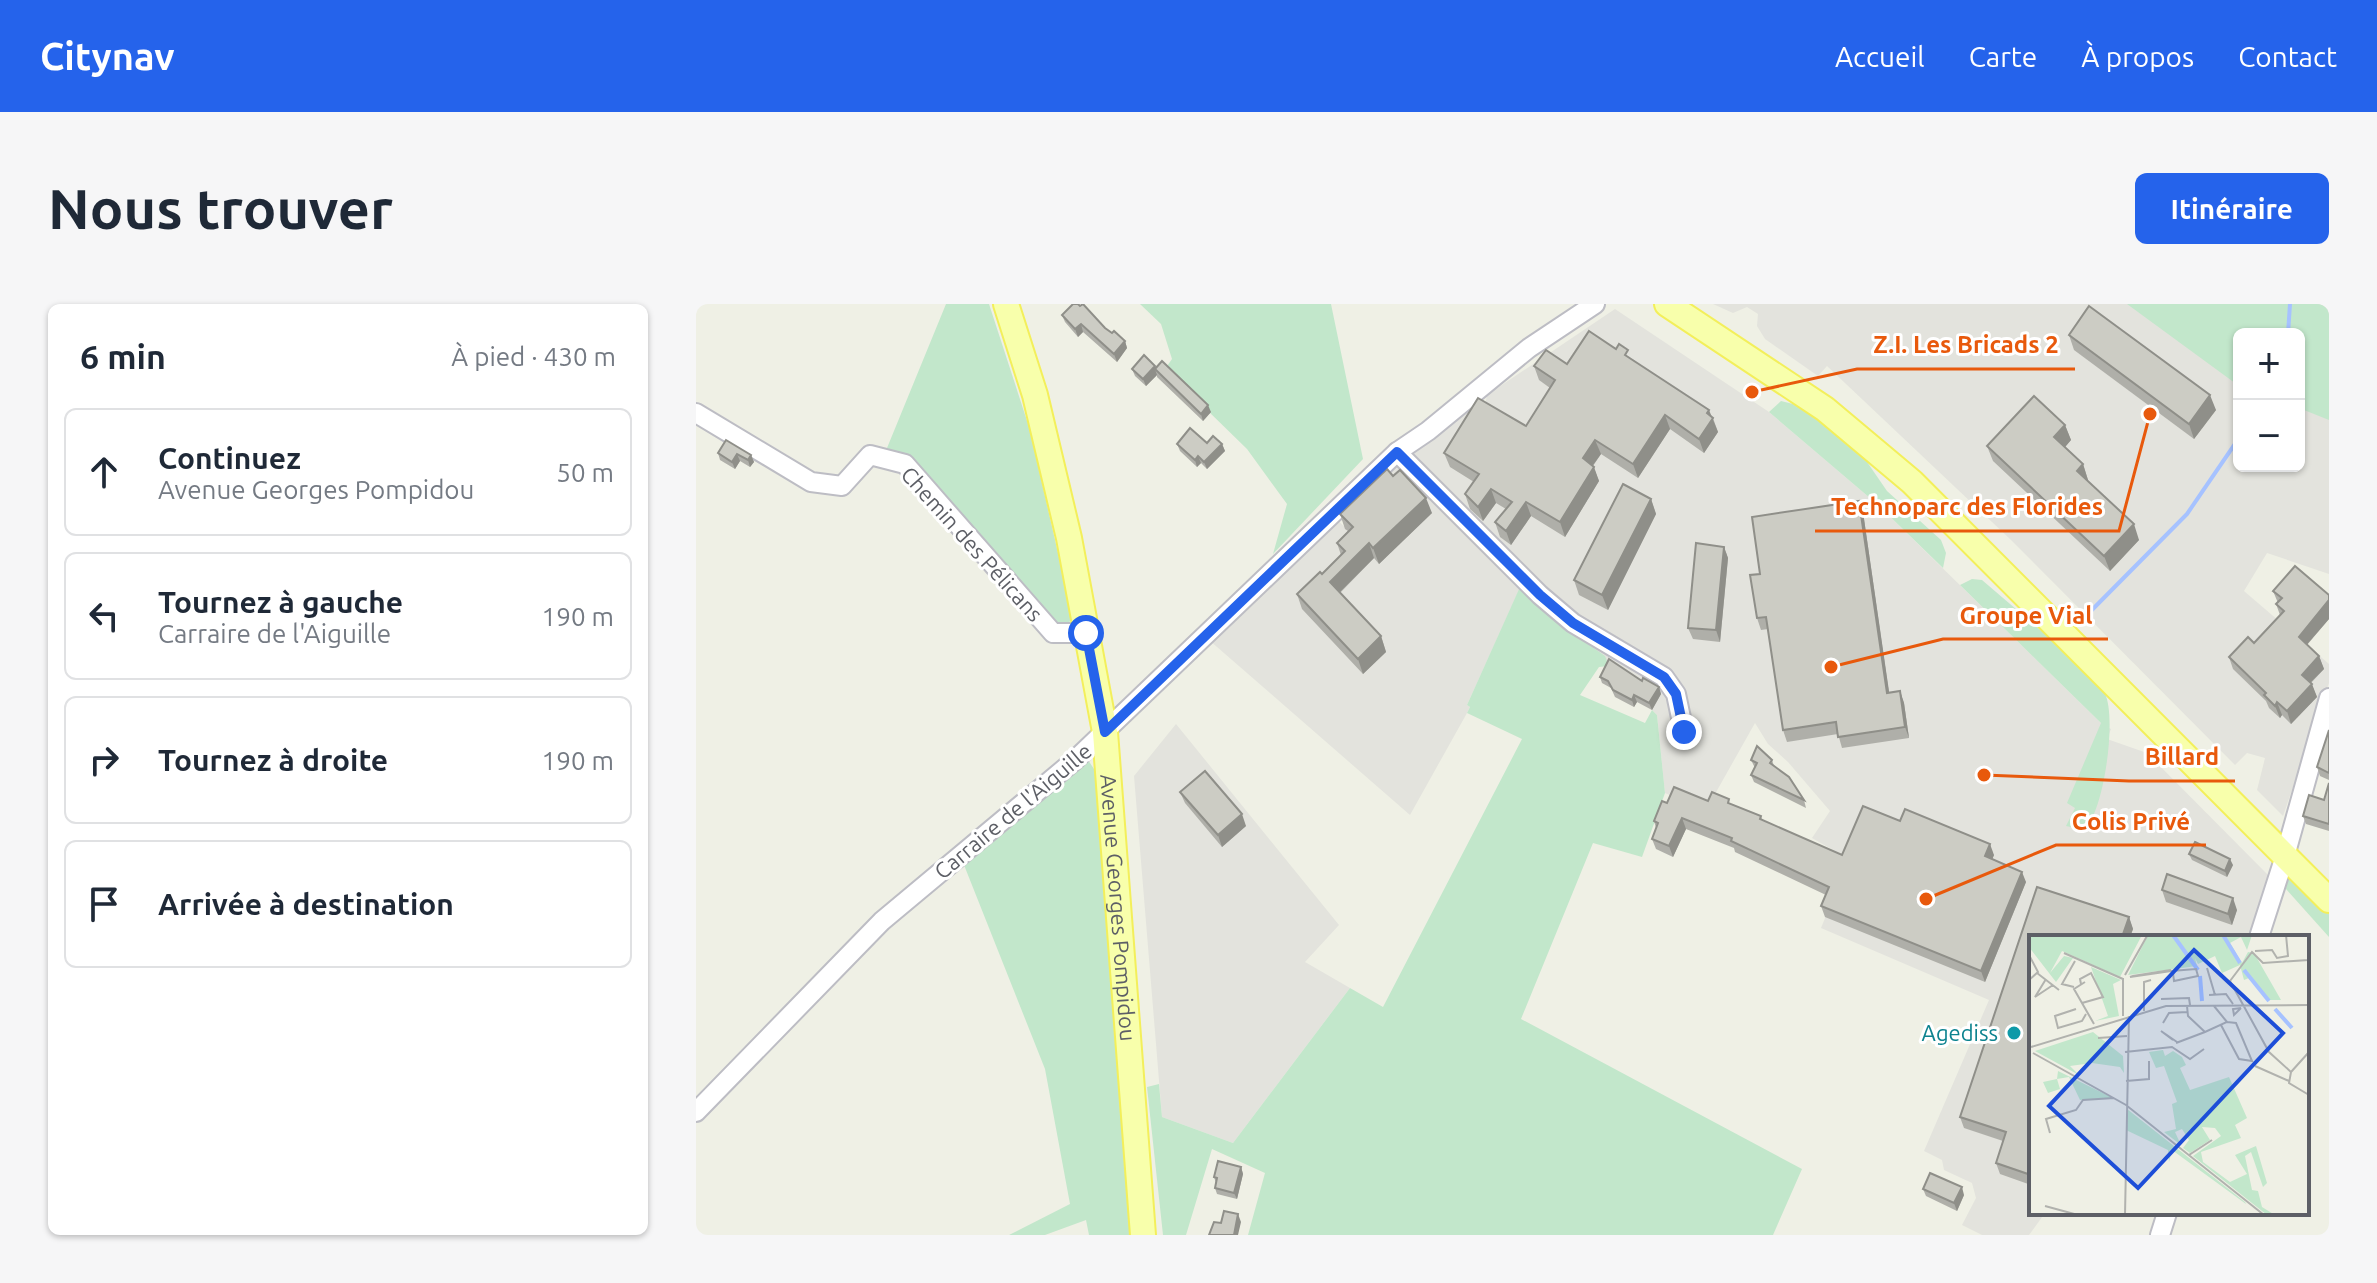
<!DOCTYPE html>
<html lang="fr">
<head>
<meta charset="utf-8">
<style>
  :root { --surface:#fff; --page:#f6f6f7; --text:#1f2937; --muted:#747a83; --line:#e0e1e3; --accent:#2563eb }
  body { margin:0; font-family:Ubuntu,sans-serif; background:var(--page); color:var(--text) }
  .controls { position:absolute; right:24px; top:24px; display:grid; overflow:hidden; border-radius:12px; box-shadow:0 2px 6px #0004 }
  .controls button { width:72px; height:72px; display:grid; place-items:center; padding:0; border:0; border-bottom:2px solid var(--line); background:var(--surface); color:var(--text); font:40px sans-serif }
  .stop { position:absolute; width:24px; height:24px; margin:-18px; border:6px solid #2563eb; border-radius:50%; background:#fff }
  .stop.end { background:#2563eb; border-color:#fff; box-shadow:0 2px 8px #0008 }
  .list { margin:0; padding:0; list-style:none }
  h2 { display:flex; justify-content:space-between; align-items:center; height:104px; margin:0; padding:0 32px; font-size:34px }
  h2 small { font-size:26px; font-weight:400; color:var(--muted) }
  .list li { display:grid; grid-template-columns:52px 1fr auto; gap:24px; align-items:center; box-sizing:border-box; height:128px; margin:0 16px 16px; padding:0 16px; border:2px solid var(--line); border-radius:12px }
  .list b { display:block; font-size:30px; white-space:nowrap }
  .list p { margin:0; font-size:26px; white-space:nowrap; color:var(--muted) }
  .list em { font-size:26px; font-style:normal; color:var(--muted) }
  .icon { flex:none; width:44px; height:44px; fill:none; stroke:currentColor; stroke-width:2; stroke-linecap:round; stroke-linejoin:round }
  .map { position:relative; flex:none; width:1633px; height:931px; overflow:hidden; border-radius:12px }
  header { display:flex; align-items:center; gap:48px; box-sizing:border-box; height:112px; padding:0 40px; background:var(--accent); color:#fff }
  header strong { font-size:38px }
  nav { display:flex; gap:44px; margin-inline-start:auto; font-size:28px }
  .intro { display:flex; align-items:center; justify-content:space-between; box-sizing:border-box; height:192px; padding:0 48px }
  h1 { margin:0; font-size:56px }
  .button { padding:20px 36px; border-radius:12px; background:var(--accent); color:#fff; font-size:28px; font-weight:700 }
  main { display:flex; gap:48px; padding:0 48px }
  aside { flex:1; background:var(--surface); border-radius:12px; box-shadow:0 2px 6px #0004 }
  .map>svg:first-child { display:block }
</style>
</head>
<body>
<header>
<strong>Citynav</strong>
<nav><a>Accueil</a><a>Carte</a><a>À propos</a><a>Contact</a></nav>
</header>
<div class="intro"><h1>Nous trouver</h1><a class="button">Itinéraire</a></div>
<main>
<aside>
<h2>6 min<small>À pied · 430 m</small></h2>
<ul class="list">
<li><svg class="icon" aria-label="ahead" viewBox="0 0 24 24"><path d="M12 20V5M6 11l6-6 6 6"/></svg><div><b>Continuez</b><p>Avenue Georges Pompidou</p></div><em>50 m</em></li>
<li><svg class="icon" aria-label="left" viewBox="0 0 24 24"><path d="M17 20v-9H6M10 6l-5 5 5 5"/></svg><div><b>Tournez à gauche</b><p>Carraire de l'Aiguille</p></div><em>190 m</em></li>
<li><svg class="icon" aria-label="right" viewBox="0 0 24 24"><path d="M7 20v-9h11M14 6l5 5-5 5"/></svg><div><b>Tournez à droite</b></div><em>190 m</em></li>
<li><svg class="icon" aria-label="arrive" viewBox="0 0 24 24"><path d="M6 21V4h12l-3 4 3 4H6"/></svg><div><b>Arrivée à destination</b></div></li>
</ul>
</aside>
<div class="map">
<svg width="1633" height="931" viewBox="0 0 1633 931">
  <rect width="100%" height="100%" fill="#eff0e5"/>
  <g fill="#e3e3dd" fill-rule="evenodd">
    <path d="M1017,0H1633V270L1571,249L1548,287L1633,360V379L1587,512L1561,486L1569,454L1551,449L1539,461L1314,235L1131,62L1122,72L1069,35L1061,22L1062,10L1051,3L1037,9ZM1543,30H1603V162H1543Z"/>
    <polygon points="919,5 1073,108 1181,200 1407,421 1415,425 1411,435 1451,449 1573,572 1555,633 1335,633 1335,909 1349,909 1333,931 1286,931 1266,921 1280,894 1276,879 1248,866 1246,856 1228,847 1293,696 1125,624 1153,555 1116,534 1134,507 1092,458 1072,440 1059,419 1010,506 969,489 961,411 956,406 965,389 915,362 824,284 771,401 774,403 771,409 714,511 513,336 640,215 650,224 678,180 696,163 782,97 789,102 791,91"/>
    <polygon points="480,420 643,621 609,658 654,684 537,839 466,813 438,472"/>
  </g>
  <g fill="#c2e7cb">
    <polygon points="250,0 293,0 334,126 377,315 368,322 357,317 220,163 191,144"/>
    <polygon points="444,0 635,0 667,155 577,250 591,200 551,145 469,65 476,55 465,20"/>
    <polygon points="1431,0 1633,0 1633,116 1603,104 1603,48 1610,35 1603,40 1603,30 1543,30 1543,82"/>
    <polygon points="1085,97 1097,100 1135,124 1169,155 1191,187 1245,236 1250,249 1247,264 1181,200 1073,108"/>
    <path d="M1276,275L1286,276L1356,336L1409,390C1421,413 1408,509 1388,526L1370,522L1379,504L1371,499L1405,419L1264,281Z"/>
    <polygon points="824,283 865,321 909,352 913,362 903,363 884,391 949,419 956,406 961,411 969,489 946,553 897,539 825,715 1106,865 1077,931 552,931 569,869 516,845 490,931 467,931 451,783 463,780 466,813 537,839 654,684 687,703 826,435 771,409 774,403 771,401"/>
    <polygon points="392,456 400,468 435,931 393,931 390,916 349,931 313,931 374,900 349,765 268,561 383,459"/>
    <polygon points="1591,574 1599,575 1633,610 1633,633 1590,585"/>
  </g>
  <g fill="none" stroke-linecap="round" stroke-linejoin="round">
    <g stroke="#a6c2ff" stroke-width="4">
      <polyline points="1592,30 1594,0"/>
      <polyline points="1382,320 1491,210 1543,134"/>
    </g>
    <defs>
      <g id="minor">
        <polyline points="0,109 115,178 146,182 174,151 209,160 357,329 390,329"/>
        <polyline points="701,148 844,291 877,319 968,373 980,390 988,428"/>
        <polyline points="1563,633 1589,552 1633,394"/>
        <polyline points="0,808 186,617 380,455 701,148 732,127 833,44 899,0"/>
        <polyline points="1464,931 1471,909"/>
      </g>
      <g id="major">
        <path id="s1" d="M310,0L339,91L373,234L409,428L447,931"/>
        <polyline points="971,0 1129,105 1216,178 1633,596"/>
      </g>
    </defs>
    <use href="#minor" stroke="#bdbdc4" stroke-width="22"/>
    <use href="#major" stroke="#f3ef5b" stroke-width="28"/>
    <use href="#minor" stroke="#fff" stroke-width="18"/>
    <use href="#major" stroke="#f8ffab" stroke-width="24"/>
  </g>
  <g fill="#afafa9">
    <polygon points="366,11 409,24 429,37 431,44 421,58 387,28 382,33 369,18"/>
    <polygon points="1373,31 1520,106 1498,135 1378,46"/>
    <polygon points="936,55 1017,114 1022,128 1008,149 974,125 942,174 905,150 897,162 903,177 869,233 835,212 815,241 804,233 799,218 810,205 800,199 787,217 774,205 769,190 778,178 754,163 748,149 830,122 854,84 843,76 838,62"/>
    <polygon points="459,62 460,64 515,108 507,117 461,73 461,71 450,82 439,72 436,65"/>
    <polygon points="1369,121 1375,136 1369,143 1387,160 1392,176 1391,177 1443,236 1414,267 1297,157 1291,142"/>
    <polygon points="511,139 526,140 529,147 511,165 505,159 501,163 484,147 481,140"/>
    <polygon points="22,149 55,151 58,158 54,163 44,157 39,165 24,156"/>
    <polygon points="955,195 960,210 912,306 883,291 878,276"/>
    <polygon points="1167,208 1193,389 1204,387 1208,399 1213,434 1146,444 1142,430 1091,438 1087,426 1072,325 1065,326 1061,314 1064,270"/>
    <polygon points="736,209 683,260 678,254 644,289 685,332 690,348 667,370 606,305 601,290 626,270 645,251 641,239 652,227 649,225 644,210"/>
    <polygon points="1028,243 1032,254 1024,338 997,335 992,324"/>
    <polygon points="1577,287 1633,315 1611,341 1623,352 1628,365 1615,379 1621,393 1595,420 1586,411 1584,414 1573,404 1570,397 1537,365 1533,353 1558,339 1584,311 1580,300 1582,299"/>
    <polygon points="904,373 963,383 965,390 956,406 941,398 938,403 919,393 915,384 906,379"/>
    <polygon points="1633,426 1633,476 1624,472 1621,463"/>
    <polygon points="1055,456 1076,456 1078,462 1108,496 1110,504 1058,478 1055,471 1059,464"/>
    <polygon points="1633,479 1633,527 1610,520 1607,512 1628,496"/>
    <polygon points="484,488 550,522 526,543 489,499"/>
    <polygon points="1012,497 1035,500 1065,512 1066,516 1146,551 1204,517 1298,551 1296,555 1330,578 1289,678 1129,613 1125,602 1130,591 1039,548 1038,544 990,525 977,553 960,545 956,535 960,524 958,517"/>
    <polygon points="1493,550 1537,561 1531,573 1496,556"/>
    <polygon points="1341,583 1433,613 1437,625 1434,633 1335,633 1335,881 1304,870 1300,859 1307,837 1268,824 1264,813"/>
    <polygon points="1466,586 1541,606 1536,621 1470,598"/>
    <polygon points="545,863 547,870 541,895 521,890 519,884 520,879 518,873"/>
    <polygon points="1227,885 1268,891 1261,907 1230,892"/>
  </g>
  <g fill="#8f8f89">
    <polygon points="385,20 387,28 382,33 379,25"/>
    <polygon points="429,37 431,44 421,58 418,50"/>
    <polygon points="459,62 462,68 459,65 461,71 450,82 447,75"/>
    <polygon points="1514,91 1520,106 1498,135 1493,120"/>
    <polygon points="512,101 515,108 507,117 505,110"/>
    <polygon points="1013,106 1022,128 1008,149 1003,135 1011,109"/>
    <polygon points="969,111 974,125 942,174 937,160"/>
    <polygon points="1369,121 1375,136 1364,149 1358,133"/>
    <polygon points="899,136 905,150 892,168 887,154"/>
    <polygon points="526,140 529,147 511,165 508,158"/>
    <polygon points="41,150 44,157 39,165 36,158"/>
    <polygon points="55,151 58,158 54,163 52,156"/>
    <polygon points="502,152 505,159 501,163 499,156"/>
    <polygon points="1387,160 1392,176 1386,182 1381,167"/>
    <polygon points="898,163 903,177 869,233 864,218"/>
    <polygon points="795,185 800,199 787,217 782,203"/>
    <polygon points="730,194 736,209 683,260 677,244"/>
    <polygon points="955,195 960,210 912,306 906,291"/>
    <polygon points="1163,197 1167,208 1195,401 1191,389"/>
    <polygon points="830,198 835,212 815,241 810,227"/>
    <polygon points="1438,220 1443,236 1414,267 1408,252"/>
    <polygon points="673,239 678,254 639,293 634,278"/>
    <polygon points="1028,243 1032,254 1024,338 1020,326"/>
    <polygon points="1633,296 1633,315 1607,345 1603,333"/>
    <polygon points="685,332 690,348 667,370 662,355"/>
    <polygon points="1623,352 1628,365 1610,383 1606,371"/>
    <polygon points="1616,380 1621,393 1595,420 1591,407"/>
    <polygon points="963,383 965,390 956,406 953,399"/>
    <polygon points="1204,387 1208,399 1213,434 1209,423"/>
    <polygon points="938,391 941,398 938,403 936,396"/>
    <polygon points="1581,398 1586,411 1584,414 1579,402"/>
    <polygon points="546,510 550,522 526,543 522,531"/>
    <polygon points="986,514 990,525 977,553 973,542"/>
    <polygon points="1294,540 1298,551 1293,563 1289,552"/>
    <polygon points="1534,555 1537,561 1531,573 1529,567"/>
    <polygon points="1326,568 1330,578 1289,678 1285,667"/>
    <polygon points="1537,594 1541,606 1536,621 1532,610"/>
    <polygon points="1433,613 1437,625 1434,633 1426,633"/>
    <polygon points="545,863 547,870 541,895 538,889"/>
    <polygon points="1266,883 1268,891 1261,907 1258,899"/>
    <polygon points="542,910 545,918 542,931 538,931"/>
  </g>
  <g fill="#ccccc4" stroke="#8f8f89" stroke-width="2">
    <polygon points="377,0 382,0 384,2 387,0 409,24 416,29 418,27 429,37 418,50 385,20 379,25 366,11"/>
    <polygon points="1393,2 1514,91 1493,120 1373,31"/>
    <polygon points="893,27 920,45 923,40 932,46 929,51 1013,106 1011,109 1017,114 1003,135 969,111 937,160 899,136 887,154 898,163 864,218 830,198 810,227 799,218 816,198 795,185 782,203 769,190 783,170 748,149 782,94 830,122 859,76 838,62 850,46 871,60"/>
    <polygon points="448,51 459,62 447,75 436,65"/>
    <polygon points="466,57 512,101 505,110 459,65"/>
    <polygon points="1338,92 1369,121 1358,133 1387,160 1381,167 1438,220 1408,252 1291,142"/>
    <polygon points="494,124 511,139 517,132 526,140 508,158 502,152 499,156 481,140"/>
    <polygon points="30,136 55,151 52,156 41,150 36,158 22,149"/>
    <polygon points="691,165 697,172 704,166 730,194 677,244 673,239 634,278 685,332 662,355 601,290 624,268 626,270 649,247 641,239 657,223 644,210"/>
    <polygon points="927,180 955,195 906,291 878,276"/>
    <polygon points="1163,197 1191,389 1204,387 1209,423 1142,433 1140,418 1087,426 1070,313 1061,314 1054,271 1064,270 1056,213"/>
    <polygon points="1000,239 1028,243 1020,326 992,324"/>
    <polygon points="1599,262 1633,291 1633,296 1603,333 1623,352 1606,371 1616,380 1591,407 1581,398 1579,402 1568,391 1570,389 1533,353 1552,333 1558,339 1588,307 1580,300 1586,294 1577,287"/>
    <polygon points="913,355 946,377 947,374 963,383 953,399 938,391 936,396 917,386 912,377 904,373"/>
    <polygon points="1633,426 1633,469 1621,463"/>
    <polygon points="1061,442 1076,456 1074,459 1093,473 1108,496 1055,471 1061,459 1055,456"/>
    <polygon points="509,467 546,510 522,531 484,488"/>
    <polygon points="1633,479 1633,520 1607,512 1613,491 1628,496"/>
    <polygon points="978,483 1012,497 1016,488 1033,495 1032,499 1065,512 1064,515 1146,551 1167,502 1204,517 1209,505 1294,540 1289,552 1326,568 1285,667 1125,602 1133,583 1035,537 1036,534 986,514 973,542 956,535 962,519 958,517 966,497 971,499"/>
    <polygon points="1499,538 1534,555 1529,567 1493,550"/>
    <polygon points="1471,570 1537,594 1532,610 1466,586"/>
    <polygon points="1341,583 1433,613 1426,633 1335,633 1335,871 1300,859 1310,828 1264,813"/>
    <polygon points="522,857 545,863 538,889 519,884 521,874 518,873"/>
    <polygon points="1234,869 1266,883 1258,899 1227,885"/>
    <polygon points="528,907 542,910 538,931 513,931 518,918 525,919"/>
  </g>
  <g fill="none" stroke-linecap="round" stroke-linejoin="round">
    <polyline stroke="#2563eb" stroke-width="10" points="390,329 409,428 701,148 844,291 877,319 968,373 980,390 988,428"/>
  </g>
  <circle fill="#0f9aa8" stroke="#fff" stroke-width="3" cx="1318" cy="729" r="8"/>
  <g text-anchor="middle" stroke-width="6" stroke-linejoin="round" paint-order="stroke">
    <g font-size="22" fill="#5d5f66" stroke="#fff">
      <text transform="translate(276 240) rotate(48)" y="8">Chemin des Pélicans</text>
      <text transform="translate(317 507) rotate(-40)" y="8">Carraire de l'Aiguille</text>
      <text dy="8" stroke="none"><textPath href="#s1" startOffset="616">Avenue Georges Pompidou</textPath></text>
    </g>
    <g font-size="22" fill="#0d838f" stroke="#fff" text-anchor="end">
      <text x="1302" y="737">Agediss</text>
    </g>
  </g>
  <g transform="translate(1333 631)">
    <rect width="280" height="280" fill="#eff0e5"/>
    <path d="M0,0H113L91,42L33,16L21,38L35,21L44,23L27,47L0,12ZM119,0H223L218,15L212,2L201,8L213,28L219,17L225,18L252,65H239L220,43L215,45L211,30L193,38L186,21L169,29L166,23L168,31L99,40ZM62,32L92,45L84,49L90,81L66,86L79,81ZM64,97L94,121L95,138L91,132L63,128L41,131L50,140L6,116ZM134,115L136,121L144,116L153,122L157,130L151,133L161,155L200,142L218,183L206,190L212,203L172,217L174,227L201,247L218,239L206,220L227,211L238,248L234,252L222,217L216,221L223,255L229,256L233,272L246,280H238L164,221L192,201L186,193L173,192L181,205L161,218L154,213L160,205L153,194L146,197L152,210L135,197L147,194L143,169L148,167L135,131L127,133L120,117ZM29,136L84,163L51,165L40,142L28,144L31,154L19,158L14,147L28,144ZM98,174L216,267L217,269L143,215L140,227L139,215L97,195Z" fill="#c2e7cb"/>
    <path fill="none" stroke="#a6c2ff" stroke-width="4" d="M144,0L169,35M194,0L211,28M215,35L240,66M171,41L173,66M246,74L263,93"/>
    <path fill="none" stroke="#b1b2ae" stroke-width="2" d="M280,4L279,25L234,28L223,17L201,46L240,117L262,137L260,148L280,160M226,16L243,15L248,23L259,21L257,0M35,18L94,44M0,20L9,37L0,45M178,33L186,60M141,35L142,36L101,42L104,41ZM142,36L167,34L169,41L145,46L144,38M8,38L30,55M96,40L118,1M17,44L6,62L24,50M56,47L45,54L65,89M52,49L51,44L62,38L74,62L53,68M45,52L33,49L46,26M180,60L197,59L204,69M132,64L160,63L161,70M158,71L159,81L176,97L198,87L185,71M212,73L204,74L205,80L212,73M47,74L26,81L29,93L53,86L57,79M115,76V47L122,45M94,81V43M134,88L140,78L158,77M192,90L210,124L223,126L207,88L198,87M69,103L98,101M144,105L132,96L148,107M147,108L176,97M2,112L137,71L280,70M96,117L143,112L161,124L175,114M4,118L97,170L235,280M226,131L260,146M262,137L280,117M97,146L120,144V126M21,198L17,184L47,175L54,165L85,163M160,220L183,205M16,271L49,280M96,280L100,81"/>
    <path fill="#1d4ed8" fill-opacity="0.15" stroke="#1d4ed8" stroke-width="4" d="M165,15L254,98L109,253L20,171Z"/>
    <rect width="280" height="280" fill="none" stroke="#5d5f66" stroke-width="4"/>
  </g>
  <path fill="none" stroke="#e8590c" stroke-width="3" d="M1056 88L1161 65H1379M1454 110L1423 227H1119M1135 363L1247 335H1412M1288 471L1433 477H1539M1230 595L1360 541H1510"/>
  <g fill="#e8590c" stroke="#fff" stroke-width="3">
    <circle cx="1056" cy="88" r="8"/>
    <circle cx="1454" cy="110" r="8"/>
    <circle cx="1135" cy="363" r="8"/>
    <circle cx="1288" cy="471" r="8"/>
    <circle cx="1230" cy="595" r="8"/>
  </g>
  <g font-size="24" text-anchor="middle" font-weight="bold" fill="#e8590c" stroke="#fff" stroke-width="6" stroke-linejoin="round" paint-order="stroke">
    <text x="1270" y="49">Z.I. Les Bricads 2</text>
    <text x="1271" y="211">Technoparc des Florides</text>
    <text x="1330" y="320">Groupe Vial</text>
    <text x="1486" y="461">Billard</text>
    <text x="1435" y="526">Colis Privé</text>
  </g>
</svg>
<div class="controls">
<button>+</button>
<button>−</button>
</div>
<div class="stop" style="left:390px;top:329px"></div>
<div class="stop end" style="left:988px;top:428px"></div>
</div>
</main>
</body>
</html>
